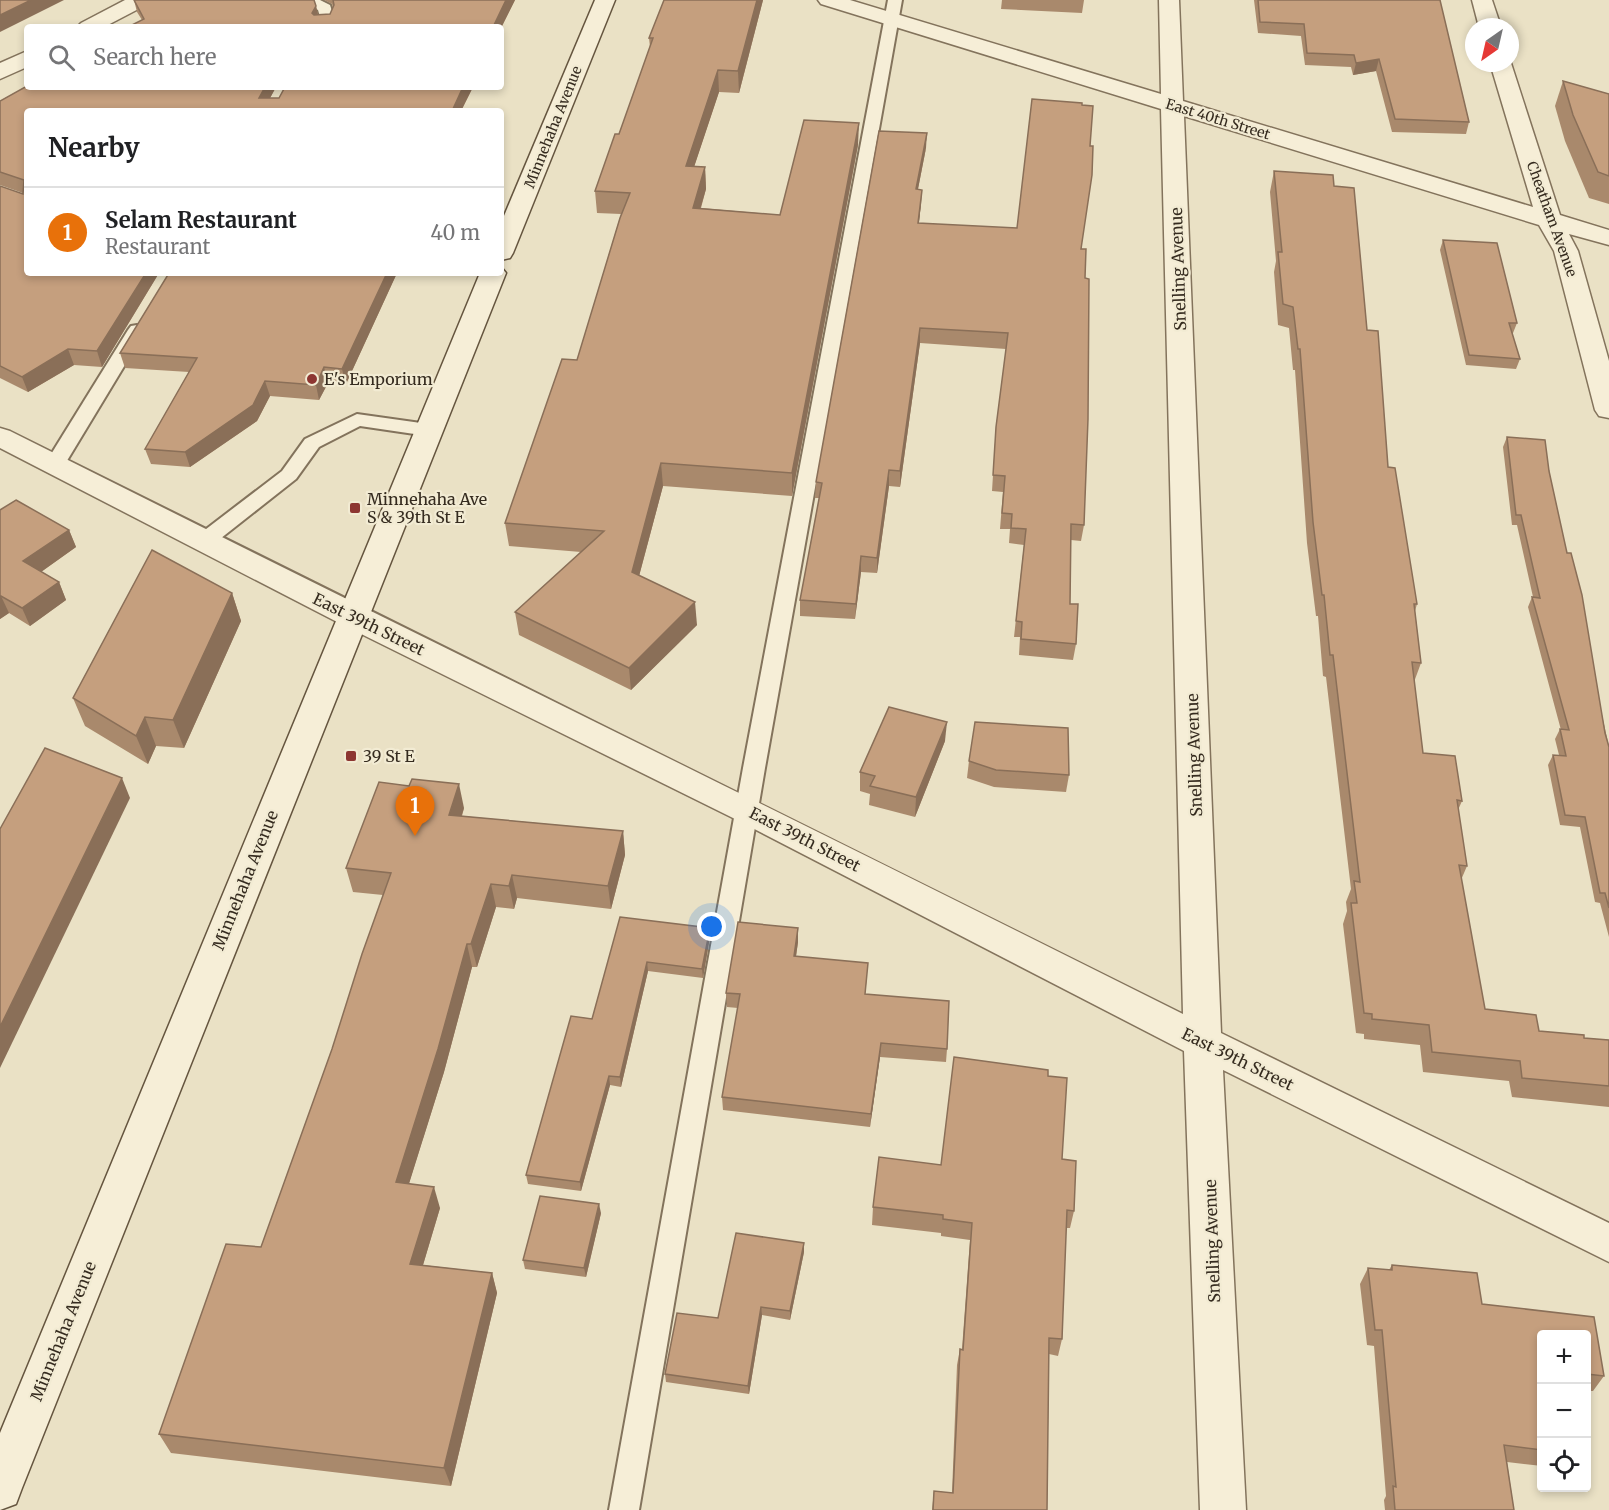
<!DOCTYPE html>
<html lang="en">
<head>
<meta charset="utf-8">
<style>
  :root { --surface:#fff; --page:#f2f2f2; --text:#202124; --muted:#757577; --line:#e0e0e0; --accent:#111827 }
  body { margin:0; font-family:Merriweather,serif; background:var(--page); color:var(--text) }
  .controls { position:absolute; right:18px; bottom:18px; display:grid; overflow:hidden; border-radius:6px; box-shadow:0 3px 9px #0003 }
  .controls button { width:54px; height:54px; display:grid; place-items:center; padding:0; border:0; border-bottom:2px solid var(--line); background:var(--surface); color:var(--text); font:30px sans-serif }
  .compass { position:absolute; left:1465px; top:18px; width:54px; height:54px; border-radius:50%; background:var(--surface); box-shadow:0 3px 9px #0003; rotate:214deg }
  .you { position:absolute; left:712px; top:927px; width:21px; height:21px; margin:-15px; border:4px solid #fff; border-radius:50%; background:#1a73e8; box-shadow:0 0 0 9px #1a73e833 }
  .badge { display:grid; place-items:center; width:39px; height:39px; border-radius:50%; background:var(--accent); color:#fff; font-size:20px; font-weight:700 }
  .pin { position:absolute; translate:-50% -50px; filter:drop-shadow(0 2px 3px #0008) }
  .pin::after { content:''; position:absolute; top:32px; width:21px; height:18px; background:inherit; clip-path:polygon(0 0,100% 0,50% 100%) }
  .list { margin:0; padding:0; list-style:none }
  h2 { display:flex; justify-content:space-between; align-items:center; height:78px; margin:0; padding:0 24px; font-size:26px }
  h2 small { font-size:20px; font-weight:400; color:var(--muted) }
  .list li { display:grid; grid-template-columns:39px 1fr auto; gap:18px; align-items:center; box-sizing:border-box; height:90px; padding:0 24px; border-top:2px solid var(--line) }
  .list b { display:block; font-size:22px; white-space:nowrap }
  .list p { margin:0; font-size:20px; white-space:nowrap; color:var(--muted) }
  .list em { font-size:20px; font-style:normal; color:var(--muted) }
  .icon { flex:none; width:33px; height:33px; fill:none; stroke:currentColor; stroke-width:2; stroke-linecap:round; stroke-linejoin:round }
  .map { position:relative; flex:none; width:1609px; height:1510px; overflow:hidden }
  .search { position:absolute; background:var(--surface); box-shadow:0 3px 9px #0003; left:24px; top:24px; width:480px; height:66px; display:flex; align-items:center; gap:15px; box-sizing:border-box; padding:0 21px; border-radius:6px; color:var(--muted); font-size:22px }
  .panel { position:absolute; background:var(--surface); box-shadow:0 3px 9px #0003; left:24px; top:108px; width:480px; height:168px; border-radius:6px }
  .map>svg:first-child { display:block }
</style>
</head>
<body>
<div class="map">
<svg width="1609" height="1510" viewBox="0 0 1609 1510">
  <rect width="100%" height="100%" fill="#eae1c5"/>
  <g fill="none" stroke-linecap="round" stroke-linejoin="round">
    <defs>
      <g id="service">
        <polygon points="302,0 320,0 330,5 335,20 331,27 317,27 321,20 318,10"/>
        <polygon points="888,0 902,0 765,768 639,1510 609,1510 743,768"/>
        <polygon points="137,325 143,326 146,330 65,464 62,468 48,468 45,464 128,330 131,326"/>
        <polygon points="357,414 428,424 435,426 437,430 435,434 428,436 360,426 319,447 296,479 211,546 204,548 197,546 194,541 197,536 282,471 305,439"/>
      </g>
      <g id="minor">
        <path d="M818,0H850L1161,94L1159,0H1179L1183,101L1533,207L1490,63H1510V60L1560,215L1609,230V245L1569,234L1578,251L1609,361V418L1599,416L1595,410L1554,251L1539,225L1184,116L1221,1033L1609,1223V1262L1223,1070L1246,1510H1200L1184,1051L735,819L341,624L0,448V428L10,431C400,627 793,818 1183,1014L1161,109L821,4Z"/>
        <polygon points="1472,0 1492,0 1501,27 1479,27"/>
      </g>
      <g id="tertiary">
        <polygon points="125,0 151,0 148,4 104,27 77,27 81,23"/>
        <polygon points="27,51 27,67 0,79 0,63"/>
      </g>
      <g id="secondary">
        <polygon points="595,0 615,0 513,253 510,258 501,260 501,223"/>
        <polygon points="501,267 506,273 22,1488 16,1504 0,1510 0,1433 480,273 501,273"/>
      </g>
    </defs>
    <use href="#service" stroke="#83735c" stroke-width="4"/>
    <use href="#minor" stroke="#83735c" stroke-width="3"/>
    <use href="#tertiary" stroke="#83735c" stroke-width="3"/>
    <use href="#secondary" stroke="#65553f" stroke-width="3"/>
    <use href="#service" fill="#f6eed7" fill-rule="evenodd"/>
    <use href="#minor" fill="#f6eed7" fill-rule="evenodd"/>
    <use href="#tertiary" fill="#f6eed7" fill-rule="evenodd"/>
    <use href="#secondary" fill="#f6eed7" fill-rule="evenodd"/>
  </g>
  <g fill="#a9896c">
    <polygon points="134,0 316,6 318,15 330,14 333,8 332,4 324,0 515,0 501,28 142,20 137,12"/>
    <polygon points="664,0 763,0 739,93 719,92 694,167 705,167 706,189 701,208 780,215 858,145 792,496 663,486 639,576 697,625 631,690 519,635 515,612 581,552 509,546 505,523 577,360 621,214 597,213 595,191 619,134 650,47 649,38"/>
    <polygon points="1002,0 1084,0 1082,13 1001,9"/>
    <polygon points="1254,0 1440,0 1469,122 1466,134 1392,132 1376,71 1353,75 1351,67 1305,65 1301,36 1258,33"/>
    <polygon points="1563,81 1609,94 1609,204 1589,198 1565,141 1555,106"/>
    <polygon points="27,86 276,87 270,98 279,98 285,87 473,87 461,111 27,111 27,273 159,273 102,367 74,365 28,392 0,378 0,186 23,194 23,193 0,185 0,101"/>
    <polygon points="926,148 918,189 922,190 919,223 1081,249 1085,278 1084,525 1081,541 1071,540 1070,604 1076,644 1073,660 1019,655 1020,637 1014,637 1024,545 1009,543 1010,529 1000,529 1003,492 992,491 996,427 1006,349 920,343 900,487 889,486 877,573 861,572 855,619 800,616 800,600 819,498 815,498 816,482"/>
    <polygon points="1274,171 1334,186 1367,330 1388,467 1417,604 1415,611 1421,663 1414,682 1423,753 1462,801 1458,810 1467,866 1461,880 1485,1009 1539,1031 1584,1038 1609,1040 1609,1107 1512,1097 1509,1081 1423,1072 1420,1045 1364,1039 1364,1034 1356,1033 1343,924 1347,911 1346,902 1351,889 1326,677 1323,676 1318,616 1316,616 1307,543 1295,370 1293,370 1289,328 1278,325 1274,272 1276,261 1270,192"/>
    <polygon points="1443,240 1517,323 1513,333 1512,333 1520,359 1516,369 1466,365 1440,250"/>
    <polygon points="169,273 397,273 346,384 328,383 319,400 270,396 257,421 190,467 151,464 145,449 189,372 125,368 120,353"/>
    <polygon points="1507,437 1549,471 1609,747 1609,937 1600,903 1595,902 1580,827 1560,825 1548,765 1553,755 1559,755 1555,739 1560,729 1561,730 1528,607 1532,597 1533,597 1517,525 1512,525 1503,447"/>
    <polygon points="0,510 69,530 76,547 41,572 59,582 66,600 30,626 9,613 0,619"/>
    <polygon points="232,593 241,621 184,748 156,746 148,764 85,726 73,698"/>
    <polygon points="945,741 915,817 869,805 870,794 860,791 860,772"/>
    <polygon points="969,761 1069,775 1066,792 994,787 967,778"/>
    <polygon points="464,808 462,816 623,831 625,855 611,909 517,898 514,909 496,907 477,967 472,967 444,1072 409,1183 440,1208 423,1265 492,1273 497,1293 451,1486 171,1453 159,1434 261,1247 332,1049 383,895 353,892 346,868"/>
    <polygon points="620,917 710,937 703,978 648,971 621,1087 610,1085 581,1191 528,1184 526,1175 592,1019"/>
    <polygon points="798,928 798,942 796,956 867,977 865,994 947,1049 946,1062 880,1057 870,1127 723,1110 722,1097 738,1008 727,1007 726,993"/>
    <polygon points="1048,1076 1062,1159 1074,1211 1070,1228 1066,1228 1062,1339 1058,1356 1049,1354 1047,1510 932,1510 934,1491 952,1493 957,1365 960,1349 962,1349 970,1240 941,1236 941,1233 872,1225 873,1207 941,1165"/>
    <polygon points="601,1213 586,1277 525,1269 523,1260"/>
    <polygon points="804,1252 790,1320 762,1315 749,1394 666,1382 665,1374 718,1318"/>
    <polygon points="1392,1265 1477,1273 1482,1304 1594,1317 1604,1376 1593,1391 1587,1391 1587,1335 1542,1335 1542,1466 1507,1462 1514,1510 1385,1510 1384,1500 1386,1496 1374,1346 1367,1345 1360,1284 1368,1268 1389,1270"/>
  </g>
  <g fill="#8a6f58">
    <polygon points="31,0 64,0 0,32 0,15"/>
    <polygon points="506,0 515,0 501,28 501,27 493,27"/>
    <polygon points="757,0 763,0 739,93 738,71"/>
    <polygon points="316,6 319,20 312,13"/>
    <polygon points="1379,59 1376,71 1353,75 1356,63"/>
    <polygon points="718,70 719,92 687,188 686,166"/>
    <polygon points="265,87 276,87 263,111 259,98"/>
    <polygon points="463,87 473,87 461,111 452,111"/>
    <polygon points="859,123 858,145 792,496 792,473"/>
    <polygon points="927,133 926,148 915,204 916,189"/>
    <polygon points="705,167 706,189 694,230 693,208"/>
    <polygon points="922,190 921,205 917,238 918,223"/>
    <polygon points="146,273 159,273 102,367 97,351"/>
    <polygon points="387,273 397,273 346,384 342,369"/>
    <polygon points="920,328 920,343 900,487 900,471"/>
    <polygon points="68,349 74,365 28,392 22,377"/>
    <polygon points="324,367 328,383 319,400 316,385"/>
    <polygon points="265,381 270,396 257,421 190,467 185,452"/>
    <polygon points="661,463 663,486 634,595 632,572"/>
    <polygon points="889,470 889,486 877,573 877,558"/>
    <polygon points="69,530 76,547 31,579 23,561"/>
    <polygon points="861,556 861,572 855,619 856,604"/>
    <polygon points="59,582 66,600 30,626 22,608"/>
    <polygon points="232,593 241,621 184,748 173,720"/>
    <polygon points="0,596 1,596 9,613 0,619"/>
    <polygon points="695,602 697,625 631,690 629,668"/>
    <polygon points="145,717 156,746 148,764 136,736"/>
    <polygon points="947,722 945,741 915,817 916,797"/>
    <polygon points="122,778 130,798 0,1068 0,1027"/>
    <polygon points="459,784 464,808 454,839 449,815"/>
    <polygon points="623,831 625,855 611,909 608,886"/>
    <polygon points="512,875 517,898 514,909 509,886"/>
    <polygon points="491,884 496,907 477,967 471,944"/>
    <polygon points="710,928 710,937 703,978 702,969"/>
    <polygon points="798,928 798,942 794,970 794,956"/>
    <polygon points="467,944 472,967 444,1072 403,1203 396,1182"/>
    <polygon points="647,962 648,971 621,1087 620,1077"/>
    <polygon points="881,1043 880,1057 870,1127 871,1114"/>
    <polygon points="609,1076 610,1085 581,1191 580,1182"/>
    <polygon points="434,1187 440,1208 417,1285 410,1264"/>
    <polygon points="599,1204 601,1213 586,1277 584,1268"/>
    <polygon points="804,1243 804,1252 790,1320 790,1311"/>
    <polygon points="492,1273 497,1293 451,1486 444,1468"/>
    <polygon points="761,1307 762,1315 749,1394 748,1386"/>
  </g>
  <g fill="#c59f7e" stroke="#8a6f58" stroke-width="1.5">
    <polygon points="0,0 31,0 0,15"/>
    <polygon points="134,0 314,0 316,6 312,13 314,15 330,14 334,5 333,0 506,0 493,27 128,27 144,19"/>
    <polygon points="664,0 757,0 738,71 718,70 686,166 705,167 693,208 780,215 804,120 859,123 792,473 661,463 632,572 695,602 629,668 515,612 604,531 505,523 562,359 577,360 620,218 630,193 595,191 615,134 619,134 653,38 649,38"/>
    <polygon points="1258,0 1440,0 1469,122 1395,119 1379,59 1356,63 1354,55 1307,53 1304,24 1260,22"/>
    <polygon points="1563,81 1609,94 1609,176 1598,172 1573,115"/>
    <polygon points="27,86 265,87 259,98 279,98 285,87 463,87 452,111 27,111 27,273 146,273 97,351 68,349 22,377 0,366 0,186 23,194 24,180 0,172 0,101"/>
    <polygon points="1032,99 1082,103 1082,105 1093,106 1090,146 1093,146 1092,175 1081,249 1086,249 1085,278 1089,279 1088,419 1084,525 1071,524 1070,604 1078,604 1076,644 1021,639 1022,622 1016,621 1026,529 1011,528 1012,514 1002,513 1005,476 993,475 996,427 1008,333 920,328 900,471 889,470 877,558 861,556 856,604 800,600 822,483 816,482 879,131 927,133 916,189 922,190 918,223 1017,228"/>
    <polygon points="1274,171 1333,175 1334,186 1354,188 1367,330 1378,331 1388,467 1395,468 1417,604 1414,604 1421,663 1412,662 1423,753 1455,756 1462,801 1457,800 1467,866 1459,865 1485,1009 1536,1015 1539,1031 1584,1035 1584,1038 1609,1040 1609,1086 1522,1078 1520,1061 1432,1052 1429,1025 1372,1019 1372,1014 1364,1013 1351,903 1357,903 1354,881 1360,882 1333,655 1330,655 1324,595 1322,595 1313,522 1300,349 1298,349 1293,307 1283,304 1278,252 1282,252"/>
    <polygon points="1443,240 1497,243 1517,323 1509,323 1520,359 1469,355"/>
    <polygon points="169,273 387,273 342,369 324,367 316,385 265,381 253,405 185,452 145,449 197,358 120,353"/>
    <polygon points="1507,437 1545,440 1549,471 1567,553 1571,553 1582,595 1605,733 1609,747 1609,908 1605,893 1600,893 1585,817 1565,815 1553,755 1566,756 1560,729 1569,730 1532,597 1540,598 1521,515 1516,515"/>
    <polygon points="16,500 69,530 23,561 59,582 22,608 1,596 0,596 0,510"/>
    <polygon points="152,550 232,593 173,720 145,717 136,736 73,698"/>
    <polygon points="889,707 947,722 916,797 870,786 875,776 860,772"/>
    <polygon points="975,722 1068,728 1069,775 996,770 969,761"/>
    <polygon points="45,748 122,778 0,1027 0,829"/>
    <polygon points="412,779 459,784 449,815 623,831 608,886 512,875 509,886 491,884 471,944 467,944 438,1049 396,1182 434,1187 410,1264 492,1273 444,1468 159,1434 226,1244 261,1247 332,1049 362,954 391,873 346,868 379,782 409,786"/>
    <polygon points="620,917 710,928 702,969 647,962 620,1077 609,1076 580,1182 526,1175 571,1016 592,1019"/>
    <polygon points="738,922 798,928 794,956 868,963 865,994 949,1001 947,1049 881,1043 871,1114 722,1097 740,994 726,993"/>
    <polygon points="954,1057 1048,1070 1048,1076 1067,1078 1062,1159 1076,1161 1074,1211 1067,1210 1062,1339 1049,1338 1047,1510 933,1510 934,1491 953,1493 960,1349 963,1350 972,1223 943,1219 943,1215 873,1207 879,1157 941,1165"/>
    <polygon points="540,1196 599,1204 584,1268 523,1260"/>
    <polygon points="736,1233 804,1243 790,1311 761,1307 748,1386 665,1374 677,1313 718,1318"/>
    <polygon points="1392,1265 1477,1273 1482,1304 1594,1317 1604,1376 1587,1374 1587,1335 1542,1335 1542,1450 1504,1445 1514,1510 1395,1510 1393,1486 1396,1487 1382,1330 1375,1330 1368,1268 1392,1270"/>
  </g>
  <g fill="#8d3631" stroke="#f2ebd3" stroke-width="2">
    <circle cx="312" cy="379" r="6"/>
    <rect x="349" y="502" width="12" height="12" rx="3"/>
    <rect x="345" y="750" width="12" height="12" rx="3"/>
  </g>
  <g text-anchor="middle" stroke-width="4.5" stroke-linejoin="round" paint-order="stroke">
    <g font-size="14" fill="#352b1f" stroke="#f2ebd3">
      <text transform="translate(1218 119) rotate(17)" y="5">East 40th Street</text>
      <text transform="translate(553 127) rotate(-68)" y="5">Minnehaha Avenue</text>
      <text transform="translate(1552 219) rotate(70)" y="5">Cheatham Avenue</text>
    </g>
    <g font-size="16" fill="#352b1f" stroke="#f2ebd3">
      <text transform="translate(1178 269) rotate(-92)" y="6">Snelling Avenue</text>
      <text transform="translate(369 624) rotate(26)" y="6">East 39th Street</text>
      <text transform="translate(1194 755) rotate(-92)" y="6">Snelling Avenue</text>
      <text transform="translate(805 839) rotate(27)" y="6">East 39th Street</text>
      <text transform="translate(245 880) rotate(-68)" y="6">Minnehaha Avenue</text>
      <text transform="translate(1238 1059) rotate(26)" y="6">East 39th Street</text>
      <text transform="translate(1212 1241) rotate(-92)" y="6">Snelling Avenue</text>
      <text transform="translate(63 1331) rotate(-68)" y="6">Minnehaha Avenue</text>
    </g>
    <g font-size="16" fill="#352b1f" stroke="#f2ebd3" text-anchor="start">
      <text x="324" y="385">E's Emporium</text>
      <text x="367" y="505">Minnehaha Ave<tspan x="367" dy="18">S &amp; 39th St E</tspan></text>
      <text x="363" y="762">39 St E</text>
    </g>
  </g>
</svg>
<div class="controls">
<button>+</button>
<button>−</button>
<button><svg class="icon" aria-label="locate" viewBox="0 0 24 24"><circle cx="12" cy="12" r="6"/><path d="M12 2v4M12 18v4M2 12h4M18 12h4"/></svg></button>
</div>
<svg class="compass" viewBox="-18 -18 36 36"><path d="M0-13l5 13h-10z" fill="#e53935"/><path d="M0 13l5-13h-10z" fill="#757577"/></svg>
<div class="you"></div>
<div class="pin badge" style="left:415px;top:836px;background:#e8710a">1</div>
<div class="search"><svg class="icon" aria-label="search" viewBox="0 0 24 24"><circle cx="10" cy="10" r="6"/><path d="M15 15l6 6"/></svg>Search here</div>
<section class="panel">
<h2>Nearby<small></small></h2>
<ul class="list">
<li><span class="badge" style="background:#e8710a">1</span><div><b>Selam Restaurant</b><p>Restaurant</p></div><em>40 m</em></li>
</ul>
</section>
</div>
</body>
</html>
